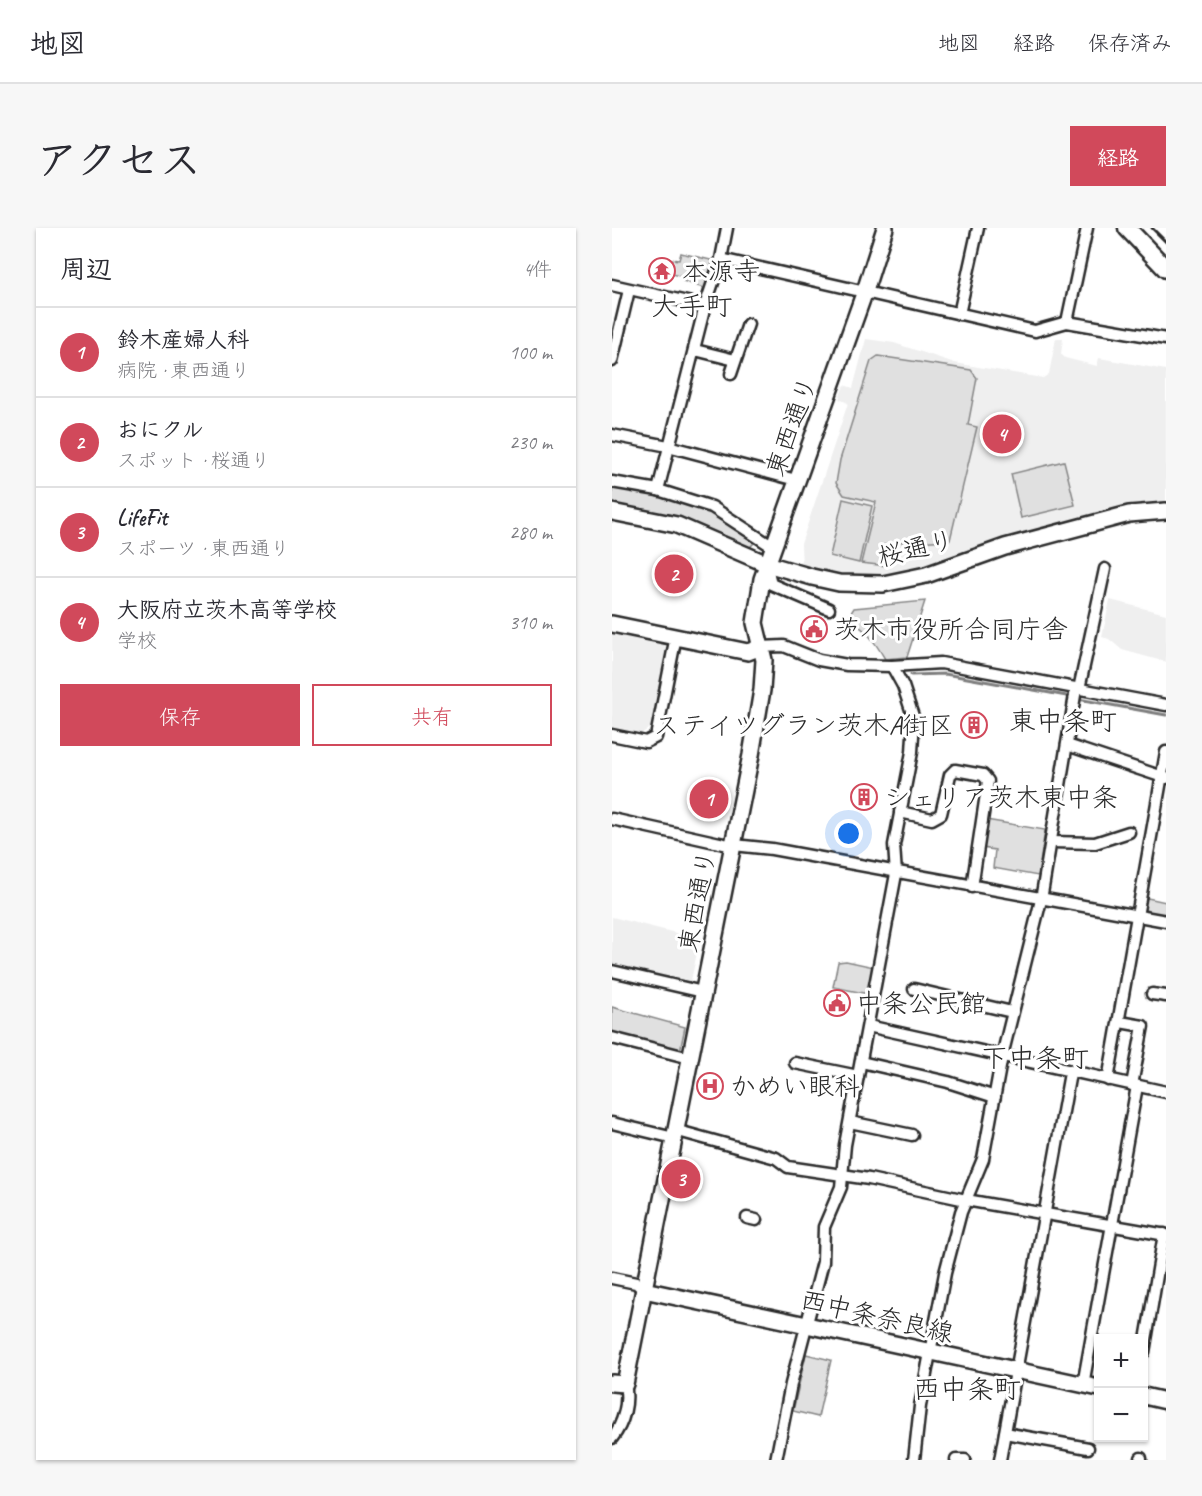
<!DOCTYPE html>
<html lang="ja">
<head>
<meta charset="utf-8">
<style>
  :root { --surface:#fff; --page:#f7f7f7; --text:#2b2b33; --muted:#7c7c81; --line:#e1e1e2; --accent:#d1495b }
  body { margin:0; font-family:Caveat,"Klee One",sans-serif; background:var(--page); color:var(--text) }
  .controls { position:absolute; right:18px; bottom:18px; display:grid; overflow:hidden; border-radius:0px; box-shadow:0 2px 4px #0004 }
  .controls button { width:54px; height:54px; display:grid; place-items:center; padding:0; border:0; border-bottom:2px solid var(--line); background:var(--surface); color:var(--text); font:30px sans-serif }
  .you { position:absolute; left:237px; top:606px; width:21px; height:21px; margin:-15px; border:4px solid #fff; border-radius:50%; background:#1a73e8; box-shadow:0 0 0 9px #1a73e833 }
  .badge { display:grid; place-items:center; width:39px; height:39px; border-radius:50%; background:var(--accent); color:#fff; font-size:20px; font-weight:700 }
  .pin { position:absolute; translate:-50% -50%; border:3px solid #fff; box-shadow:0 2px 6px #0006 }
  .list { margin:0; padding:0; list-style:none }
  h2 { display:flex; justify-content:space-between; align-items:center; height:78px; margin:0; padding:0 24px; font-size:26px }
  h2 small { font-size:20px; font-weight:400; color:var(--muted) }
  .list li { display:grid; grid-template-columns:39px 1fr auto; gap:18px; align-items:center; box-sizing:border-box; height:90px; padding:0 24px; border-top:2px solid var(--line) }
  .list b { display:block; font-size:22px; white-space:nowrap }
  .list p { margin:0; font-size:20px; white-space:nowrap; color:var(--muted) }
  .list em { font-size:20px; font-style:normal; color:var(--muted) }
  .actions { display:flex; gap:12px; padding:18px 24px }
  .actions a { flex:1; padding:14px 0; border:2px solid var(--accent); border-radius:0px; text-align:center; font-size:21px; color:var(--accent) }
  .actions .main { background:var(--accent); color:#fff }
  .map { position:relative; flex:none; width:554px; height:1232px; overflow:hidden; border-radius:0px }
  header { display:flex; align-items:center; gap:36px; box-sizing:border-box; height:84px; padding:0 30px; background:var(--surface); border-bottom:2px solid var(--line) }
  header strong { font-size:28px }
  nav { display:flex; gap:33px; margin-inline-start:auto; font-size:21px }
  .intro { display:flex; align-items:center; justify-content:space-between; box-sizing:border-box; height:144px; padding:0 36px }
  h1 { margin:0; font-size:42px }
  .button { padding:15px 27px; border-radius:0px; background:var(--accent); color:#fff; font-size:21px; font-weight:700 }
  main { display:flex; gap:36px; padding:0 36px }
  aside { flex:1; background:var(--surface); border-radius:0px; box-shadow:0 2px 4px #0004 }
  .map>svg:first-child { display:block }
</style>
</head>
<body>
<header>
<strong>地図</strong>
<nav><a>地図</a><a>経路</a><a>保存済み</a></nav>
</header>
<div class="intro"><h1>アクセス</h1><a class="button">経路</a></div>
<main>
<aside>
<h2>周辺<small>4件</small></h2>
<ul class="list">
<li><span class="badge">1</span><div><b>鈴木産婦人科</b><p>病院 · 東西通り</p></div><em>100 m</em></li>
<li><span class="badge">2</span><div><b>おにクル</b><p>スポット · 桜通り</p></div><em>230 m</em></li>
<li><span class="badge">3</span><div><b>LifeFit</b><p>スポーツ · 東西通り</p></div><em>280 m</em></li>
<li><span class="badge">4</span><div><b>大阪府立茨木高等学校</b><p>学校</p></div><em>310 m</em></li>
</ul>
<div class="actions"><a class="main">保存</a><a>共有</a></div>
</aside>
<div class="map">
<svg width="554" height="1232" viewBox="0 0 554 1232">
  <rect width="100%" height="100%" fill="#fff"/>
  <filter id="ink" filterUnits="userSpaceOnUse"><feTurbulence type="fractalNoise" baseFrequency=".0167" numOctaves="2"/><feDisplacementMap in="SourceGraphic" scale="12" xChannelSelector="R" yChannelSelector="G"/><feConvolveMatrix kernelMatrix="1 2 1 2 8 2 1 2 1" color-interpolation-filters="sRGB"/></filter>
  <g filter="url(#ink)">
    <g fill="#efefef">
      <polygon points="444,110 451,111 449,126 453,130 485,138 487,130 554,142 554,274 524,275 391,310 302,341 269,349 236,349 190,340 189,316 236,175 227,171 232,157 241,160 254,111 282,115 343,135 431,150 437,146"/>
      <polygon points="498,372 554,386 554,434 510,422 497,411 490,409"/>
      <polygon points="0,406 52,416 55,421 39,499 29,506 0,500"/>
      <polygon points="0,689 88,711 78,757 0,738"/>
    </g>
    <g fill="#e0e0e0" stroke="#868686" stroke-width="1.5">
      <polygon points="69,25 103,33 94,61 71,53 71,49 56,45 59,31 67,32"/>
      <polygon points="266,128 359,142 365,150 356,197 365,199 338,312 301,314 300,312 272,317 275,338 249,335 264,274 232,267 224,255 228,232 259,133"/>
      <polygon points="452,233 463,277 409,290 399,246"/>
      <polygon points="0,258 72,273 96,282 145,312 137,320 67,292 0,277"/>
      <polygon points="231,271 260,278 247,335 218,328"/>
      <path d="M313,373L295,429L273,431C263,414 253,399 235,391L242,380Z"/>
      <polygon points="374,592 433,602 426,648 381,640 383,622 370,620"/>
      <polygon points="531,669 554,674 554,691 528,686"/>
      <polygon points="234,733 262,739 257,766 221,759 226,734"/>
      <polygon points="0,779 73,799 68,823 0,806"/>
      <polygon points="194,1126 219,1132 206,1189 181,1183"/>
    </g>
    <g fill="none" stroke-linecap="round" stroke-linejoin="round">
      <g stroke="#7e7e7e" stroke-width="3">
        <polyline points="299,447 333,446 460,469"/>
        <polyline points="466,471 554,487"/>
      </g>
      <defs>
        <g id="street">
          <polyline points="109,31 423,103 455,94 554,111"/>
          <polyline points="0,57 93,78"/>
          <polyline points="347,86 366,0"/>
          <polyline points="455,94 475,0"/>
          <polyline points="83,122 123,132"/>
          <polyline points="0,133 17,62"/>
          <polyline points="119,146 136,96"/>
          <polyline points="0,207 56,218 184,252"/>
          <polyline points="0,254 46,262 100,279 161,319"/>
          <polyline points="46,262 93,78 109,31 115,0"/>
          <polyline points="155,339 159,356 217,381"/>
          <polyline points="149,419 172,418 207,432 235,437 280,438 329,435 554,477"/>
          <polyline points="467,461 493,341"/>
          <polyline points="0,507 34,514 44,509 64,408"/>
          <polyline points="455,517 554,550"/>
          <polyline points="288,584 320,591 329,586 338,547 343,542 371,547 376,553 360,659"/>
          <polyline points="0,591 112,616 160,621 554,693"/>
          <polyline points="439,614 483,615 517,604"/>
          <polyline points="0,743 91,764"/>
          <polyline points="302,761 400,784"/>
          <polyline points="540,766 554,768"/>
          <polyline points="508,794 531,798 520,857"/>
          <polyline points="256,798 554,864"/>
          <polyline points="0,810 78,830"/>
          <polyline points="249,834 336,854 383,869"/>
          <polyline points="183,835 246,848"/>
          <polyline points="496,852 554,524"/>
          <polyline points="238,894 300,907"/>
          <polyline points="0,895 62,910"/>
          <polyline points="70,904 164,930 176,939 257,951 354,972 554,1007"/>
          <polyline points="135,990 144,992"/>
          <polyline points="0,1050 24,1055 32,1062"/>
          <polyline points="532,1124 552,1006"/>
          <polyline points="471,1157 525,858"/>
          <polyline points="393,1205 476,1220"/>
          <path d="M0,1210C12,1195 17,1174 13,1156"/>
          <polyline points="164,1232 179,1156 211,1034 212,999 229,959 233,917 284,646 282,617 300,524 302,491 291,458 280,438"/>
          <polyline points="302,1232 308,1178 333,1045 349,984 371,931 390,828 429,672 464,461"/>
          <polyline points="344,1232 353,1232"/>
          <polyline points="388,1232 458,845"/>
          <polyline points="529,1232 529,1230"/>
        </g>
        <g id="secondary">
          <polyline points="0,284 65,297 155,336 200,349 227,355 271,356 314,347 393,319 517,286 554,283"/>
          <polyline points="0,396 136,424 149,419"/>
          <polyline points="32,1062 487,1160"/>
          <polyline points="0,1155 13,1156 139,527 150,462 152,432 143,395 150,351 253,63 273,0"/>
          <polyline points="532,1168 554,1173"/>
        </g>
        <polyline id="primary" points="515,0 554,41"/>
      </defs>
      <use href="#street" stroke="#2b2b2b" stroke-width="15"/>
      <use href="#secondary" stroke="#2b2b2b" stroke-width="20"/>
      <use href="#primary" stroke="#2b2b2b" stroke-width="21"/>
      <use href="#street" stroke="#fff" stroke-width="10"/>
      <use href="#secondary" stroke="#fff" stroke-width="15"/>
      <use href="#primary" stroke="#fff" stroke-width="16"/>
      <polyline stroke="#2b2b2b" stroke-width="3" points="540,0 554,14"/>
    </g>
  </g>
  <defs>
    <symbol id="temple-ring" viewBox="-11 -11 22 22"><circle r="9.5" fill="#fff" stroke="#d1495b" stroke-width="1.5"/><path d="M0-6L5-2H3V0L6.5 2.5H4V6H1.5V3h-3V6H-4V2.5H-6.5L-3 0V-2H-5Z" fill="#d1495b"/></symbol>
    <symbol id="civic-ring" viewBox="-11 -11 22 22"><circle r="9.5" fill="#fff" stroke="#d1495b" stroke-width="1.5"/><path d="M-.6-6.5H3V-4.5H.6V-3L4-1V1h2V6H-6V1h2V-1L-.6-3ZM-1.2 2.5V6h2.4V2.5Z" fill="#d1495b"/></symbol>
    <symbol id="building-ring" viewBox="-11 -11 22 22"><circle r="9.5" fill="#fff" stroke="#d1495b" stroke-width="1.5"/><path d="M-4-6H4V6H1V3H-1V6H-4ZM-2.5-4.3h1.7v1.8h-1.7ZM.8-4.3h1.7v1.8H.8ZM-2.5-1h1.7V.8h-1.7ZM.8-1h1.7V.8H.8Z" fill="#d1495b"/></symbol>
    <symbol id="hospital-ring" viewBox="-11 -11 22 22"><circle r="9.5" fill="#fff" stroke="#d1495b" stroke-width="1.5"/><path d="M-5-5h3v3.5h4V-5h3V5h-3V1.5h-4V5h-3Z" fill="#d1495b"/></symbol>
  </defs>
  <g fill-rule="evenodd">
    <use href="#temple-ring" x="35" y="28" width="30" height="30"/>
    <use href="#civic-ring" x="187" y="386" width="30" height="30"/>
    <use href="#building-ring" x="347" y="482" width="30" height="30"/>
    <use href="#building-ring" x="237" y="554" width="30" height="30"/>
    <use href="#civic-ring" x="210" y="760" width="30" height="30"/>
    <use href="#hospital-ring" x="83" y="843" width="30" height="30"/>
  </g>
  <g text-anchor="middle" stroke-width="6" stroke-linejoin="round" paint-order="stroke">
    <g font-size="26" fill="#2b2b2b" stroke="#fff" text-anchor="start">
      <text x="70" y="52">本源寺</text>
      <text x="222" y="410">茨木市役所合同庁舎</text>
      <text x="342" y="506" text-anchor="end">ステイツグラン茨木A街区</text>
      <text x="272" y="578">シェリア茨木東中条</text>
      <text x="244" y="784">中条公民館</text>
      <text x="118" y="867">かめい眼科</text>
    </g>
    <g font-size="26" fill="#2b2b2b" stroke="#fff">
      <text transform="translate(179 198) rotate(-70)" y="9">東西通り</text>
      <text transform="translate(304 320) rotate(-14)" y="9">桜通り</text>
      <text transform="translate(85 673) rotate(-79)" y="9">東西通り</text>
      <text transform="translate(265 1088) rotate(13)" y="9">西中条奈良線</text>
    </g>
    <g font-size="27" fill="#2b2b2b" stroke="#fff">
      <text x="80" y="87">大手町</text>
      <text x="451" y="502">東中条町</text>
      <text x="423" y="839">下中条町</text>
      <text x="355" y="1170">西中条町</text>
    </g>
  </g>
</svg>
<div class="controls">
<button>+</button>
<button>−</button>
</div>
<div class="you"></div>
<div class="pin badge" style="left:97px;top:571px">1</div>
<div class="pin badge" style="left:62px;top:346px">2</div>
<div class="pin badge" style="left:69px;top:951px">3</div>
<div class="pin badge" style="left:390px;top:206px">4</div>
</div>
</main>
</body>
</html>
